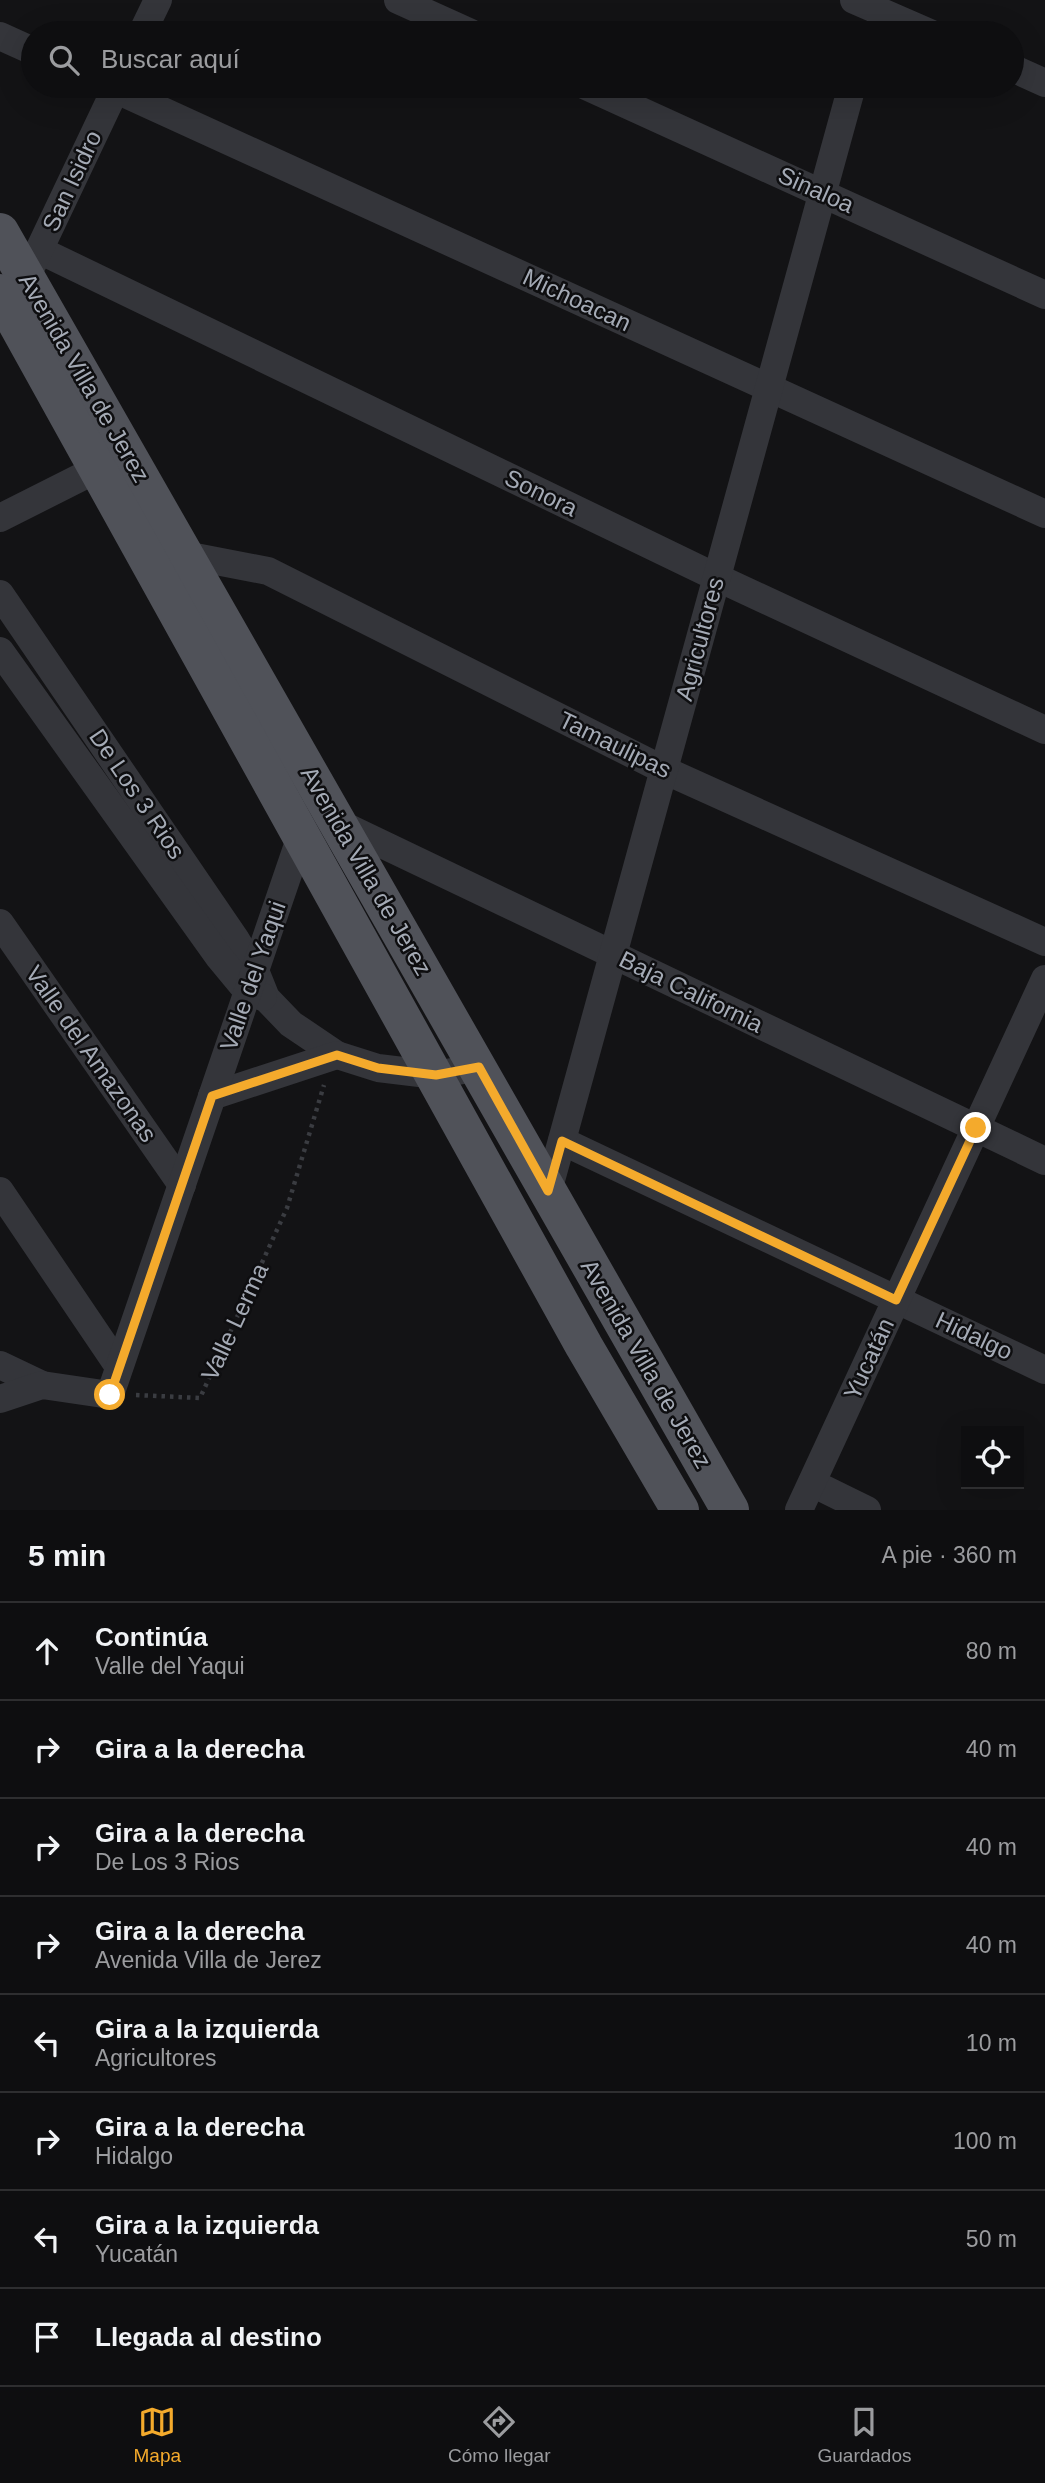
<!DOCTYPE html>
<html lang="es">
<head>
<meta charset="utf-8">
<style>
  :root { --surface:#0e0e10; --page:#171719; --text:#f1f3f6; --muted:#9b9c9f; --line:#2e2e30; --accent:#f4aa2c }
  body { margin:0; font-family:Arial,sans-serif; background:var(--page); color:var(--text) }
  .controls { position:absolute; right:21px; bottom:21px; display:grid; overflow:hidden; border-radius:0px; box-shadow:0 7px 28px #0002 }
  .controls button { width:63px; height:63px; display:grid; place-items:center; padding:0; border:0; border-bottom:2px solid var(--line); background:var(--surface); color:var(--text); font:35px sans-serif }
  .stop { position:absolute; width:21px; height:21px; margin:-16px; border:5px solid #f4aa2c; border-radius:50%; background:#fff }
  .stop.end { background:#f4aa2c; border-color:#fff; box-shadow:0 2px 7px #0008 }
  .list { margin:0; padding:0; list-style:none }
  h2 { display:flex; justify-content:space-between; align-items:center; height:91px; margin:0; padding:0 28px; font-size:30px }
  h2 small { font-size:23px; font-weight:400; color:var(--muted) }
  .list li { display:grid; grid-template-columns:46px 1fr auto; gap:21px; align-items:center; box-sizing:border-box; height:98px; padding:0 28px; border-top:2px solid var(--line) }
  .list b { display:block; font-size:26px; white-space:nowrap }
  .list p { margin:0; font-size:23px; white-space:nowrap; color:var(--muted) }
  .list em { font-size:23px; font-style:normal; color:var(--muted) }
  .icon { flex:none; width:38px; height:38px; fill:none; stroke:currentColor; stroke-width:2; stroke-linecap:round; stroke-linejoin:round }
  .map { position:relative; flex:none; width:1045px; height:1510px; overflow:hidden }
  .search { position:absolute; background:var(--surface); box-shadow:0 7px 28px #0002; left:21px; right:21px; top:21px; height:77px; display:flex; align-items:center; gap:18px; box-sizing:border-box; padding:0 24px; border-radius:38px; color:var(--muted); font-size:26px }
  .sheet { height:875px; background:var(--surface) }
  nav { display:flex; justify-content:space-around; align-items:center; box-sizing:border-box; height:98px; border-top:2px solid var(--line); background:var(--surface); font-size:19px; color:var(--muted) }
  nav a { display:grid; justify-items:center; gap:4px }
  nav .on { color:var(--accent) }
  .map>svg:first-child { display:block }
</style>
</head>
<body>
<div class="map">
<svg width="1045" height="1510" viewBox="0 0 1045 1510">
  <rect width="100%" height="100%" fill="#131315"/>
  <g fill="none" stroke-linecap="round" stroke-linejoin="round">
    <polyline stroke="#3a3c41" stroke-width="4.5" stroke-dasharray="3.5 5" stroke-linecap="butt" points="136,1395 200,1398 287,1208 324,1085"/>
    <g stroke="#34353a" stroke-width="28">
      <polyline points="398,0 471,33"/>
      <polyline points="854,0 930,33"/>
      <polyline points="142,33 158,0"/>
      <polyline points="0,36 33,51"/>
      <polyline points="1012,68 1045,83"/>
      <polyline points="108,86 1045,514"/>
      <polyline points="586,86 1045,295"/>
      <polyline points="39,250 716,577 1045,730"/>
      <polyline points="31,267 117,86"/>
      <polyline points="0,518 115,460"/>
      <polyline points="185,555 268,571 664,770 1045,942"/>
      <polyline points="0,594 236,940 256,973 266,998 291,1024 337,1055 378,1068 436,1075 479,1067"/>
      <polyline points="0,651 219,957 248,992 263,997"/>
      <polyline points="338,823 1045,1161"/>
      <polyline points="0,923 182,1185"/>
      <polyline points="212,1096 337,1055"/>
      <polyline points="562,1141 1045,1370"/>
      <polyline points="0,1191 119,1367"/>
      <polyline points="548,1191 852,86"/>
      <polyline points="0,1365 42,1385"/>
      <polyline points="0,1399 42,1385 110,1395 301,836"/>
      <polyline points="812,1483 867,1510"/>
      <polyline points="799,1510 1045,979"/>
    </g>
    <g stroke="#505259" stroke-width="38">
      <polyline points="0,232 730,1510"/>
      <polyline points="0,293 584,1346 680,1510"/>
    </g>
  </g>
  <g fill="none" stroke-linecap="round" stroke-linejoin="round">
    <polyline stroke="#f4aa2c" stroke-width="9" points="110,1395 212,1096 337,1055 378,1068 436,1075 479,1067 548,1191 562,1141 896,1300 976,1128"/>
  </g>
  <g text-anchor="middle" stroke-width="5" stroke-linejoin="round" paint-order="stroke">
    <g font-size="24" fill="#a4aab5" stroke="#0e0e10">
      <text transform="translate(72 181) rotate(-65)" y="8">San Isidro</text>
      <text transform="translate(816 190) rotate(24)" y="8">Sinaloa</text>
      <text transform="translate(577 300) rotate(25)" y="8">Michoacan</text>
      <text transform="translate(84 378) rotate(60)" y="8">Avenida Villa de Jerez</text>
      <text transform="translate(541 493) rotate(26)" y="8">Sonora</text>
      <text transform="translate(700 639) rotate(-75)" y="8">Agricultores</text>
      <text transform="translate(615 745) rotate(26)" y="8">Tamaulipas</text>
      <text transform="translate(137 794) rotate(56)" y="8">De Los 3 Rios</text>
      <text transform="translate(366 871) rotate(60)" y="8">Avenida Villa de Jerez</text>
      <text transform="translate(253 976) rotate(-71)" y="8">Valle del Yaqui</text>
      <text transform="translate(691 992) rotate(26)" y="8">Baja California</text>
      <text transform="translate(91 1054) rotate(55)" y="8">Valle del Amazonas</text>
      <text transform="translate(235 1322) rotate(-65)" y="8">Valle Lerma</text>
      <text transform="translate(974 1336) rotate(25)" y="8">Hidalgo</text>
      <text transform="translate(869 1359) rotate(-65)" y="8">Yucatán</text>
      <text transform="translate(646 1364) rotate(60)" y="8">Avenida Villa de Jerez</text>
    </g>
  </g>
</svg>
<div class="controls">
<button><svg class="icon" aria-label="locate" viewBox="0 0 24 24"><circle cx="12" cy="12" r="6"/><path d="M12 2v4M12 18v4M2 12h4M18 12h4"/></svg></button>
</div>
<div class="stop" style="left:110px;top:1395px"></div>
<div class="stop end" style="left:976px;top:1128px"></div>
<div class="search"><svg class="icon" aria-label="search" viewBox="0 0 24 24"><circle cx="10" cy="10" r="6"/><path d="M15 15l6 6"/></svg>Buscar aquí</div>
</div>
<section class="sheet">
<h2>5 min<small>A pie · 360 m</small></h2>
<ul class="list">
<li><svg class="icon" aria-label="ahead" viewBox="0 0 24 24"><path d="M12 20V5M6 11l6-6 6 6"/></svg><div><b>Continúa</b><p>Valle del Yaqui</p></div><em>80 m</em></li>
<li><svg class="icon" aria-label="right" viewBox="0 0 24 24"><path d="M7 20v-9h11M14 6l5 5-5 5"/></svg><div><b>Gira a la derecha</b></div><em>40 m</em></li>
<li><svg class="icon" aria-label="right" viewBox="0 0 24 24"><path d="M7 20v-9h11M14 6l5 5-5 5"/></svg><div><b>Gira a la derecha</b><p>De Los 3 Rios</p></div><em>40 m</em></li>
<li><svg class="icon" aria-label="right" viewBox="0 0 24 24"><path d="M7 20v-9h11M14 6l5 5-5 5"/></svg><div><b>Gira a la derecha</b><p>Avenida Villa de Jerez</p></div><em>40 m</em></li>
<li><svg class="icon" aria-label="left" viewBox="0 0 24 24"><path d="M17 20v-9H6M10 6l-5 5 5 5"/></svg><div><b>Gira a la izquierda</b><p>Agricultores</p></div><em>10 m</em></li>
<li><svg class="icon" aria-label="right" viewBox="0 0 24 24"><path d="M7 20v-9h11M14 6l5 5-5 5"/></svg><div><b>Gira a la derecha</b><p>Hidalgo</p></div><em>100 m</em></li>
<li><svg class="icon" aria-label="left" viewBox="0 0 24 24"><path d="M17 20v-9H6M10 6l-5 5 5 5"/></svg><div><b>Gira a la izquierda</b><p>Yucatán</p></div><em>50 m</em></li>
<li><svg class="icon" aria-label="arrive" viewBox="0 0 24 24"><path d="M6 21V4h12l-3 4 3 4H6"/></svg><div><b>Llegada al destino</b></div></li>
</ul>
</section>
<nav>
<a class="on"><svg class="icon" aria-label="map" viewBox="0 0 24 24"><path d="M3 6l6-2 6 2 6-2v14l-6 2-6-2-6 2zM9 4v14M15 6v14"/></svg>Mapa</a>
<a><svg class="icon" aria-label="directions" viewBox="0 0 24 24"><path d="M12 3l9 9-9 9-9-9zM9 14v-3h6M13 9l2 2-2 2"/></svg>Cómo llegar</a>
<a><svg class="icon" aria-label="saved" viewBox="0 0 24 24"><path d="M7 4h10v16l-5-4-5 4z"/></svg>Guardados</a>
</nav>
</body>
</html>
